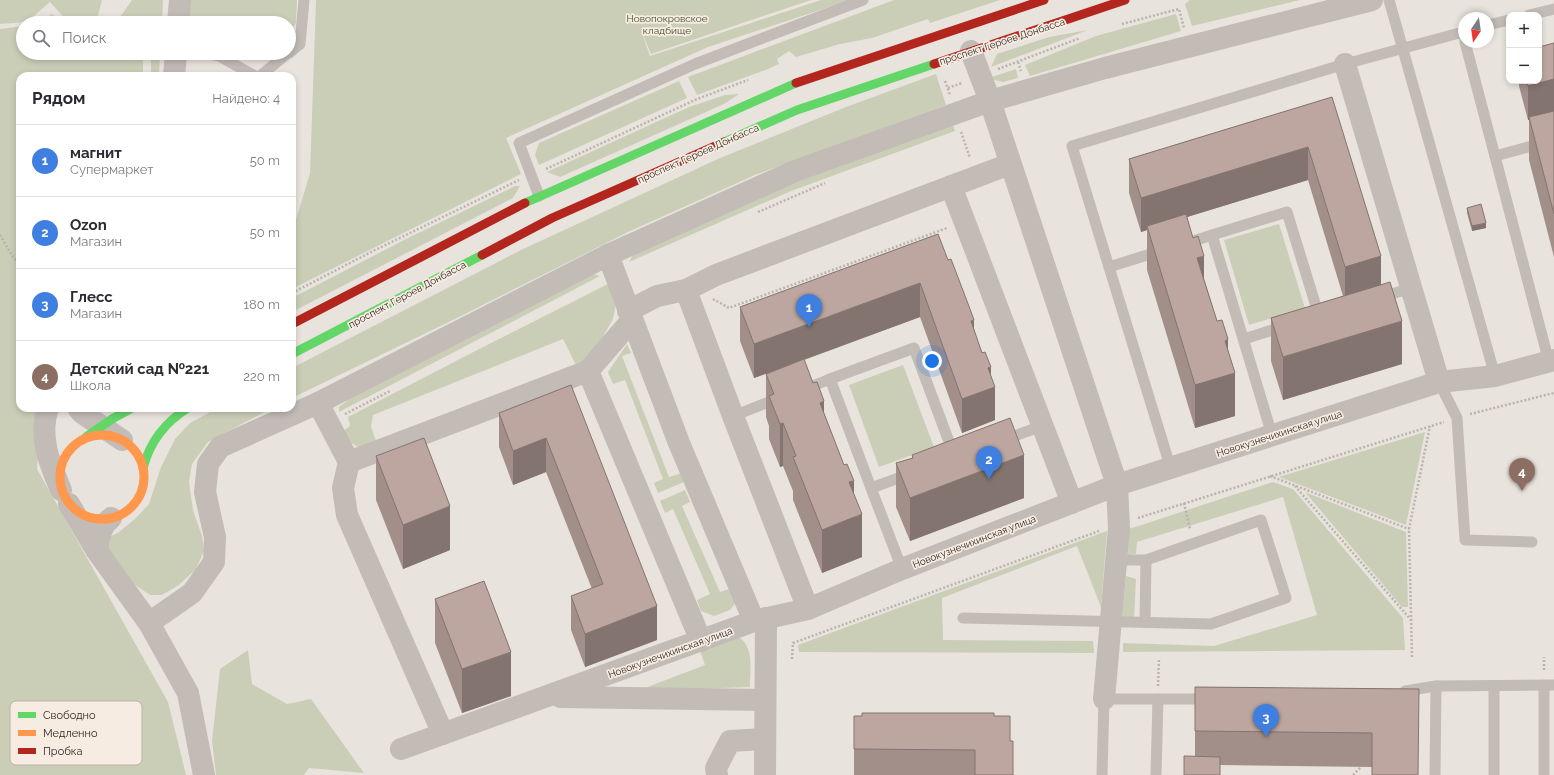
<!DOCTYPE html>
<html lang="ru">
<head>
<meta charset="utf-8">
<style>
  :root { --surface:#fff; --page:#f7f7f7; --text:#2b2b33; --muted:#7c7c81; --line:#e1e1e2; --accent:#726965 }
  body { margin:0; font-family:Raleway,sans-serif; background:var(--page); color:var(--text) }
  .controls { position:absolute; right:12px; top:12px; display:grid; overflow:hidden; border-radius:8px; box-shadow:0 2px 6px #0003 }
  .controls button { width:36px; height:36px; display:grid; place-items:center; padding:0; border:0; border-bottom:1px solid var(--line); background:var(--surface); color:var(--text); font:20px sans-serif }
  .compass { position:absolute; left:1458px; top:12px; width:36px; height:36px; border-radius:50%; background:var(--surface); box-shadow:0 2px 6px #0003; rotate:193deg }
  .you { position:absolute; left:932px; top:361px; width:14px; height:14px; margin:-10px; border:3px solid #fff; border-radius:50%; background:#1a73e8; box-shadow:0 0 0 6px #1a73e833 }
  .badge { display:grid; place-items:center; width:26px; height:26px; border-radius:50%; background:var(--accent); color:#fff; font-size:13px; font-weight:700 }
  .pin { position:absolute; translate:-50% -33px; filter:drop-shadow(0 1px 2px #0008) }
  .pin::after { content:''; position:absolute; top:21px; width:14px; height:12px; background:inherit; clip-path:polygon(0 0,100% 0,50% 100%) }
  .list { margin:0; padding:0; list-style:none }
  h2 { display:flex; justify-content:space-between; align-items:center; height:52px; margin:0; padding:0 16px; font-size:17px }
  h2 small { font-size:13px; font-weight:400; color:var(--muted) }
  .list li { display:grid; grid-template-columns:26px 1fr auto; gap:12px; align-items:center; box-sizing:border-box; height:72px; padding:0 16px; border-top:1px solid var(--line) }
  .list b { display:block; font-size:15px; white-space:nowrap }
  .list p { margin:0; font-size:13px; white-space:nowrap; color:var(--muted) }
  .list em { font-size:13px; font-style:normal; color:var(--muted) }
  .icon { flex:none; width:22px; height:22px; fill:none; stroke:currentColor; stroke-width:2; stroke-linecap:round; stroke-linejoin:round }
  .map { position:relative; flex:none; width:1554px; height:775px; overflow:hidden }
  .search { position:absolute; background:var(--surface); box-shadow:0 2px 6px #0003; left:16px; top:16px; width:280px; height:44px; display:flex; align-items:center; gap:10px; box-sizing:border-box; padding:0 14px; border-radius:22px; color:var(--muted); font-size:15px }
  .panel { position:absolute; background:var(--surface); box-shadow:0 2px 6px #0003; left:16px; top:72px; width:280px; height:340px; border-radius:12px }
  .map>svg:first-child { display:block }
</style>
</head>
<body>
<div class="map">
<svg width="1554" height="775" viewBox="0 0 1554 775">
  <rect width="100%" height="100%" fill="#e9e3dd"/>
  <g fill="#cbceb7">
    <polygon points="0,0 102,0 96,23 69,23 50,2 27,22 0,24"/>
    <polygon points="132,0 163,0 162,23 116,23"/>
    <polygon points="186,0 297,0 296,23 292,29 289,30 289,23 185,23"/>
    <polygon points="316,0 811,0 651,54 641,30 650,56 821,0 850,0 708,47 506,138 521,174 292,289 292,233 310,173"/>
    <polygon points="894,0 1000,0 930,23 928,19 872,38 840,44 796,57 789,51 777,59 779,64 768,69 697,95 688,77"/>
    <polygon points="1190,0 1300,0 1192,26 1185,4"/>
    <polygon points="52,14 61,23 39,23"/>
    <polygon points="1176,14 1181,31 1030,76 1025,65 1096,36"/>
    <polygon points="23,26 23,53 119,53 122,57 133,53 138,53 143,61 143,76 20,76 20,408 42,408 37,469 168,702 186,775 0,775 0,29"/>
    <polygon points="1088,30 991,67 997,54 1049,37"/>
    <polygon points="146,53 160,53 159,76 151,76 151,60"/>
    <polygon points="1016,69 1018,78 1003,82 994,80 992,77"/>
    <polygon points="936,74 946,105 755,175 628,232 455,319 292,398 292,368 521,250 720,158 846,107"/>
    <polygon points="679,81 687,98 539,165 535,155 539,143"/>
    <polygon points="739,94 724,104 560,177 547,172 689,107 725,95"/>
    <polygon points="952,122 955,131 791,191 629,262 634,253 787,185"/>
    <polygon points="515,186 520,186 513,198 292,312 292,298 406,239"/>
    <polygon points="1279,224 1305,308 1249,325 1224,240"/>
    <polygon points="589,273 600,276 339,412 339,407 356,394"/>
    <polygon points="608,284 617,299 613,319 590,359 576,365 563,339 373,415 371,427 377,443 359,448 350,442 343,431 350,426 348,417 483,347"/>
    <polygon points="627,344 631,353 622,356 669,477 681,473 684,482 658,493 654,483 663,479 625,380 613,384 608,372"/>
    <polygon points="903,365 934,447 879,467 849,385"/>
    <polygon points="218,408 272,408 208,442 192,464 189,482 193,510 202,536 204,551 196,569 179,585 162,595 150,595 134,584 108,550 109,537 119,532 135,519 149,504 161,467 175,439 190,423"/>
    <polygon points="1425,432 1406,525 1279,477"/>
    <polygon points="1273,482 1293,489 1403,618 1405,650 1123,652 1123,643 1214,646 1317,615 1283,497 1137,542 1136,554 1128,555 1129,529"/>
    <polygon points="685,490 690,502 682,506 720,592 732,588 737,601 730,610 714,616 701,611 697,600 710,594 673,509 665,513 660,501"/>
    <polygon points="1305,492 1406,532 1408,607 1402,607"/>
    <polygon points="1107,531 1101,607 1077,546 942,598 943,640 1093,641 1094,653 799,652 798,645"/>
    <polygon points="1126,576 1136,579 1134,619 1122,619"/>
    <path d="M736,635C755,646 750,668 750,687L637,691L705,665L700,651Z"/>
    <polygon points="248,650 252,684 287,704 311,699 364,773 309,768 304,775 216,775 212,741 220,669"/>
  </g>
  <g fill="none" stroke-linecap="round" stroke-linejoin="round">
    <g stroke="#bbb3ae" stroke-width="2.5" stroke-dasharray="2 2" stroke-linecap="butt">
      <polyline points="1122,24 1179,9 1184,28"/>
      <polyline points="1018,62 1021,71"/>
      <polyline points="998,69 1080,38"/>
      <polyline points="945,81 950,95"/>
      <polyline points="948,88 962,83"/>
      <polyline points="961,132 970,158"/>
      <polyline points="546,169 697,99 748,80"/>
      <polyline points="758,212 825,183"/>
      <polyline points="0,235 14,259 20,262"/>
      <polyline points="292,293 375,250 519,180"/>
      <polyline points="713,299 729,308 947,228"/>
      <polyline points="345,414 390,391"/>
      <polyline points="1470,414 1554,393"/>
      <polyline points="1270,476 1409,529"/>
      <polyline points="1295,486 1411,620"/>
      <polyline points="1184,503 1190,529"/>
      <polyline points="1138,518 1444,422"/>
      <polyline points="1412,657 1409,529 1430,426"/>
      <polyline points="792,659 793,643 1099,531"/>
      <polyline points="1544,670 1544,657"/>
      <polyline points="1158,686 1159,658"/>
      <polyline points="1353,775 1361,767"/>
    </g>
    <g stroke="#c2bbb6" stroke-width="11">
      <polyline points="1389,0 1495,376"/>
      <polyline points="1529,15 1554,9"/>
      <polyline points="1488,25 1509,20"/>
      <polyline points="1465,42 1549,362"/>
      <polyline points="205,53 219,56 255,76"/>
      <polyline points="289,53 300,44 304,0"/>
      <polyline points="260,76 288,53"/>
      <polyline points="1495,156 1554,140"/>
      <polyline points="539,196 519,143 695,64 863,0"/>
      <polyline points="1212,235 1287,212 1319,316 1317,317"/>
      <polyline points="1184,244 1212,235 1272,435"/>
      <polyline points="1160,251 1109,267 1171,469"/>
      <polyline points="1109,267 1072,146 1345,64 1463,32 1464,37"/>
      <polyline points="1381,297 1412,288"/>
      <polyline points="1244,339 1285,326"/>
      <polyline points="830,379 914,348 954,455"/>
      <polyline points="1439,382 1457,418 1465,540 1532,542"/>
      <polyline points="805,389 830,379 871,488"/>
      <polyline points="733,416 779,398"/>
      <polyline points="1003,440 1042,426"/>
      <polyline points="902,569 871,488 910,474"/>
      <polyline points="963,618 1211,624 1286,598 1261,520 1146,560 1116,560"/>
      <polyline points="1145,621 1146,560"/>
      <polyline points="1405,691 1436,686 1554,685"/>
      <polyline points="1102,775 1104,699 1158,699"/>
      <polyline points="1156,775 1158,699 1210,699"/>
      <polyline points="1435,775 1436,686"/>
      <polyline points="1494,775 1494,686"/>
      <polyline points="1544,775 1544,685"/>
    </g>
    <g stroke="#c2bbb6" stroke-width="22">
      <polyline points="178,23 180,0"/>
      <polyline points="971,51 990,101 1117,485 1119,528 1104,699"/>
      <polyline points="1345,64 1439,382"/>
      <polyline points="174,76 176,53"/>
      <polyline points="951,186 1072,503"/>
      <polyline points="608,255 679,443 754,621"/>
      <polyline points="686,290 716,275 1010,164"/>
      <polyline points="628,311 657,296 686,290 733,416 808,609"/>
      <polyline points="632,320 588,371 701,641"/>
      <polyline points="318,403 349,462 588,371"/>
      <path d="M48,408C38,437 50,464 61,490"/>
      <polyline points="78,408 82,413 122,440"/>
      <polyline points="349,462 343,488 347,515 443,734"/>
      <polyline points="69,504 97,551 149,623 188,693 204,775"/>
      <path d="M97,551C99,537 100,527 111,518"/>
      <polyline points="149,623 192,593 214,562 215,537 205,492 208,464 220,447 318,403 608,255 795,171 990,101 1105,68 1372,0"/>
      <polyline points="561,697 765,700"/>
      <polyline points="401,749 754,621 808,609 902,569 1117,485 1439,382 1495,376 1554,360"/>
      <polyline points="717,775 716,768 730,741 765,739"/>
      <polyline points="765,775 766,618"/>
    </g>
    <g stroke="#63d668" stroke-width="9">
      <polyline points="724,142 797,110 934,64"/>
      <polyline points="525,203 796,83"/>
      <polyline points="292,354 482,255"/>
      <polyline points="86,437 112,419 132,408"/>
      <path d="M143,468C150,442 165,422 188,408"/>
    </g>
    <circle stroke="#ff974d" stroke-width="9" cx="102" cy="477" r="42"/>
    <g stroke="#b3261e" stroke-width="9">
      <polyline points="934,64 1125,0"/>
      <polyline points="796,83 1044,0"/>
      <polyline points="482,255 552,218 724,142"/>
      <polyline points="292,324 525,203"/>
    </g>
  </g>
  <g fill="#a28f89">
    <polygon points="1554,43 1554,257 1529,160 1529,120 1528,120 1519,86 1519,81 1539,81"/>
    <polygon points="1332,97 1402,364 1283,400 1271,361 1271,318 1343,296 1308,180 1187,217 1204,279 1217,321 1228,351 1235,416 1195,428 1147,270 1147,230 1141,232 1129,193 1129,159"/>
    <polygon points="1467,208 1486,228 1472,231 1467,213"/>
    <polygon points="938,234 991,377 995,420 962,433 920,317 804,360 854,494 862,557 822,573 793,500 793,491 783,466 780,467 769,439 769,426 766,417 766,374 782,368 754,378 740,341 740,307"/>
    <polygon points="571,385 657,640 585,667 571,630 571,596 592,589 546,472 513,485 499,447 499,413"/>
    <polygon points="912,455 1024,498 910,541 896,507 896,463 912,458"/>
    <polygon points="376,456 450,550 403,569 376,500"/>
    <polygon points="435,599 511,696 462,713 435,643"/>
    <polygon points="1195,687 1419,689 1372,767 1220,765 1195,756"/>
    <polygon points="854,716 994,716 1010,741 1013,775 854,775"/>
  </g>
  <g fill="#84746f">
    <polygon points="1554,79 1554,113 1529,117 1529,120 1528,120 1528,86"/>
    <polygon points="1308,147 1308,180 1148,229 1147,226 1147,230 1141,232 1141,198"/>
    <polygon points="1486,223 1486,228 1472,231 1472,226"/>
    <polygon points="1204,256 1204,300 1197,258"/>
    <polygon points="1381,256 1381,290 1345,301 1345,267"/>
    <polygon points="920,283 920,317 754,378 754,344"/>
    <polygon points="974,320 974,354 971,321"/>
    <polygon points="1402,321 1402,364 1283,400 1283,357"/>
    <polygon points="1228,339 1228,375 1235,373 1235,416 1195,428 1195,385 1225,341"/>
    <polygon points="991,367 991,388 995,387 995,420 962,433 962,399 988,368"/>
    <polygon points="824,401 824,444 820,403"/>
    <polygon points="783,423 783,466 780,467 780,424"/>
    <polygon points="546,438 546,472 513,485 513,451"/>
    <polygon points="1024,455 1024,498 910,541 910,498"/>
    <polygon points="854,481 854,518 862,514 862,557 822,573 822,530 849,482"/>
    <polygon points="450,506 450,550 403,569 403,525"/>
    <polygon points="657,606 657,640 585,667 585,634"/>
    <polygon points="511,652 511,696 462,713 462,669"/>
  </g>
  <g fill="#bca69f" stroke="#84746f">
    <polygon points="1554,43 1554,79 1528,86 1526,81 1539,81 1539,47"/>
    <polygon points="1332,97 1381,256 1345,267 1308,147 1141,198 1129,159"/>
    <polygon points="1554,111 1554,214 1529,117"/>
    <polygon points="1481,204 1486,223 1472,226 1467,208"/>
    <polygon points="1186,214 1193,238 1198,236 1204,256 1197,258 1217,321 1222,320 1228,339 1225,341 1235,373 1195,385 1147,226"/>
    <polygon points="938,234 948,260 951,259 970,309 974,320 971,321 982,353 985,352 991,367 988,368 995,387 962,399 920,283 754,344 740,307"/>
    <polygon points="1390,282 1402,321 1283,357 1271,318"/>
    <polygon points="804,359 813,383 817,382 824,401 820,403 844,465 847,464 854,481 849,482 862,514 822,530 793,457 796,456 783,423 780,424 769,396 774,394 766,374"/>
    <polygon points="571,385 657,606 585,634 571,596 603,584 546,438 513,451 499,413"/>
    <polygon points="1010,418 1024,455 910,498 896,463 913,458 912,455"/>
    <polygon points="424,438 450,506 403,525 376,456"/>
    <polygon points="484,581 511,652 462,669 435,599"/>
    <polygon points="1195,687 1419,689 1418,775 1372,775 1372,733 1195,731"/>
    <polygon points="862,713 994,713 994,716 1010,716 1010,741 1013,741 1013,775 975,775 975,750 854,749 854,716 862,716"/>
    <polygon points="1184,756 1220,757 1220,775 1184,775"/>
  </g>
  <g text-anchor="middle" stroke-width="3.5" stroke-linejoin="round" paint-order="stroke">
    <g font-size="10" fill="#444f2a" stroke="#f7ece2">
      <text x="667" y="22">Новопокровское<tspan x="667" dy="12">кладбище</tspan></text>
    </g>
    <g font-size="10" fill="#322825" stroke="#f7ece2">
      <text transform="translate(1002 41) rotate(-18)" y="4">проспект Героев Донбасса</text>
      <text transform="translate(698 153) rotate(-24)" y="4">проспект Героев Донбасса</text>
      <text transform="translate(407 294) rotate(-28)" y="4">проспект Героев Донбасса</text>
      <text transform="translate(1279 433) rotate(-18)" y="4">Новокузнечихинская улица</text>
      <text transform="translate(974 541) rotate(-21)" y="4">Новокузнечихинская улица</text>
      <text transform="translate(670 652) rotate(-20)" y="4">Новокузнечихинская улица</text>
    </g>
  </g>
  <rect x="10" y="701" width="132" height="64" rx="6" fill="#f7ece2" stroke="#bcb1a9" stroke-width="1"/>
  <rect x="18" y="712" width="18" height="6" fill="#63d668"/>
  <rect x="18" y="730" width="18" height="6" fill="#ff974d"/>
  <rect x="18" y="748" width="18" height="6" fill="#b3261e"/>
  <g font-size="11" fill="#322825">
    <text x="43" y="719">Свободно</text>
    <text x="43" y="737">Медленно</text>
    <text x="43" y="755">Пробка</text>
  </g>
</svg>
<div class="controls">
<button>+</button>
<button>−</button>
</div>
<svg class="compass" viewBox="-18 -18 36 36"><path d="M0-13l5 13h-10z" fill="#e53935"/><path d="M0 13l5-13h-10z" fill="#7c7c81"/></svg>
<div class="you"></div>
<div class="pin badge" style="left:809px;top:327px;background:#3f7fe0">1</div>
<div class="pin badge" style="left:989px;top:479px;background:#3f7fe0">2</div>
<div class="pin badge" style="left:1266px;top:737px;background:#3f7fe0">3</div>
<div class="pin badge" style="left:1522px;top:491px;background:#8d6e63">4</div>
<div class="search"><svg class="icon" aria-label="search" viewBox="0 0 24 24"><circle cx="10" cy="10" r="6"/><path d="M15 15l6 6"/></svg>Поиск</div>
<section class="panel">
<h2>Рядом<small>Найдено: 4</small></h2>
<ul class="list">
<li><span class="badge" style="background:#3f7fe0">1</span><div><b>магнит</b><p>Супермаркет</p></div><em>50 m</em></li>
<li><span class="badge" style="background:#3f7fe0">2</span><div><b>Ozon</b><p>Магазин</p></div><em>50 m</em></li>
<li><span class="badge" style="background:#3f7fe0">3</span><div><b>Глесс</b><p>Магазин</p></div><em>180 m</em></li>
<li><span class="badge" style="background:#8d6e63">4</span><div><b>Детский сад №221</b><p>Школа</p></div><em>220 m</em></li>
</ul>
</section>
</div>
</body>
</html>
